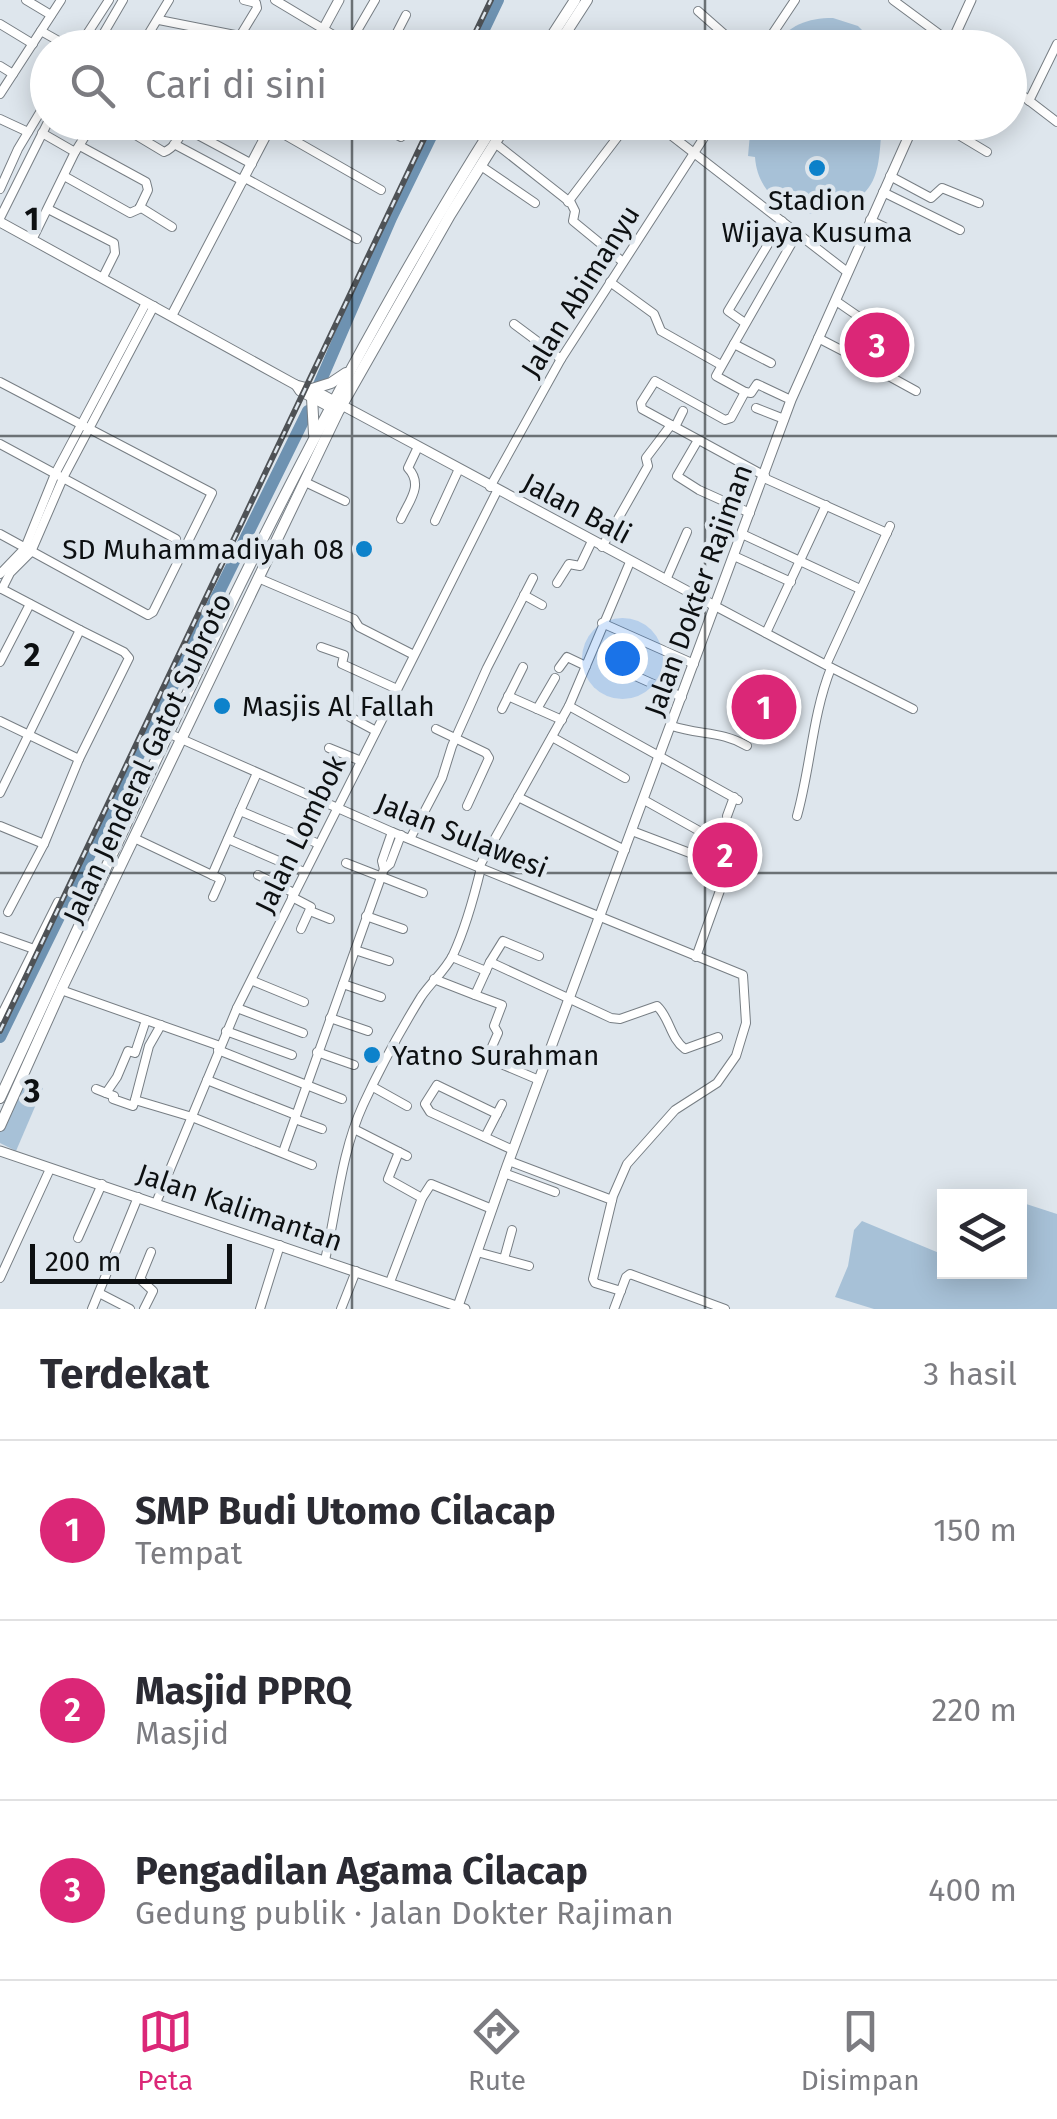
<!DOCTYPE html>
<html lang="id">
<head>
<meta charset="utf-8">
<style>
  :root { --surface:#fff; --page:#f2f2f3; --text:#2b2b33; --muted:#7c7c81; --line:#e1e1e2; --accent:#db2777 }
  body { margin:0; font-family:"Fira Sans",sans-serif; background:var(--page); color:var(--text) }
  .controls { position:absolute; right:30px; bottom:30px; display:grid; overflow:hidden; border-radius:0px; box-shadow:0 5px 25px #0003 }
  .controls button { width:90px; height:90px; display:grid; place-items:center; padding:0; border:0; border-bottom:2px solid var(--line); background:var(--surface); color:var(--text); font:50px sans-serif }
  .scale { position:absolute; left:30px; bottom:25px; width:202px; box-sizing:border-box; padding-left:10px; border:5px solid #0d1012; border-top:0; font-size:28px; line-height:35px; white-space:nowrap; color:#0d1012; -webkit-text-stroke:8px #dee6ed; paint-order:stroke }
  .you { position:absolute; left:622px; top:658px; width:35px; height:35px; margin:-25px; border:8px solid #fff; border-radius:50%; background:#1a73e8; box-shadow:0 0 0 15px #1a73e833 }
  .badge { display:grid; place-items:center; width:65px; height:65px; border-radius:50%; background:var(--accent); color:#fff; font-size:32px; font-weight:700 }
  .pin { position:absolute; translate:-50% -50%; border:5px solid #fff; box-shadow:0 2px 10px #0006 }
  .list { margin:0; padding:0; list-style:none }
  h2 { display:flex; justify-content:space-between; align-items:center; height:130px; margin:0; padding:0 40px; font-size:42px }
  h2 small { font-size:32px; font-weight:400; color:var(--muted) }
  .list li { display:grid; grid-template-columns:65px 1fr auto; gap:30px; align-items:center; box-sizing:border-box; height:180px; padding:0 40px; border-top:2px solid var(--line) }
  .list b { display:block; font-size:38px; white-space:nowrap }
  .list p { margin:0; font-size:32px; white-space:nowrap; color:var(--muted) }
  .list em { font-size:32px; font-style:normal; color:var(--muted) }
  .icon { flex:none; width:55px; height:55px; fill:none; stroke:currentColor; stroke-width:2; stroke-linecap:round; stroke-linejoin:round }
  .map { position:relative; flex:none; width:1057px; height:1309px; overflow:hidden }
  .search { position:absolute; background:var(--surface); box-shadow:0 5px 25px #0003; left:30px; right:30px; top:30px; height:110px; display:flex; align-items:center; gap:25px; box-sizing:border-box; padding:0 35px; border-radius:55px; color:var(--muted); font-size:38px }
  .sheet { height:670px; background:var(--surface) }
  nav { display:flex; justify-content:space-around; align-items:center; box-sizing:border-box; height:140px; border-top:2px solid var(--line); background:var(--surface); font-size:28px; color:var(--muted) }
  nav a { display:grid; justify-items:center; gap:5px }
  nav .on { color:var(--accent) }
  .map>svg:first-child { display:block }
</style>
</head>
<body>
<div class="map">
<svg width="1057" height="1309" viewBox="0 0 1057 1309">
  <rect width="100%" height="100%" fill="#dee6ed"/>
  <g fill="#a7c1d7">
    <path d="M833,18L858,26L879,47H773C789,25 807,18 833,18Z"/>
    <path d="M751,123H882C880,141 881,168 871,184C840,234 759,218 755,157L748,156Z"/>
    <polygon points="23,1081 43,1088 16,1151 0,1143 0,1130"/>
    <polygon points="1020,1202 1057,1214 1057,1309 874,1309 835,1297 848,1266 854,1230 862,1221 944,1255 944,1272 1020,1272"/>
  </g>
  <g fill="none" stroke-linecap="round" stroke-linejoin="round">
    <g stroke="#6e92b1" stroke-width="12">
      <polyline points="475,48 498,0"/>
      <polyline points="318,387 391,218 438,122"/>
      <polyline points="0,1037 308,411"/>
    </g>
    <defs>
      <g id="minor">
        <polyline points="26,0 51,15"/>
        <polyline points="275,0 355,48"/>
        <polyline points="893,0 958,48"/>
        <polyline points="698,11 740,48"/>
        <polyline points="159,20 240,36 257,8 256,3 244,0"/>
        <polyline points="0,24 33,44"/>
        <polyline points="41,31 71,48"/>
        <polyline points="78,48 109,0"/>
        <polyline points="95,48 123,0"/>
        <polyline points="140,48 169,0"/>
        <polyline points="347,48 375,0"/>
        <polyline points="389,48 406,15"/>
        <polyline points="428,48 433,37"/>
        <polyline points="763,48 795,0"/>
        <polyline points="0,66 13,74"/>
        <polyline points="1010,86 1057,122"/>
        <polyline points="0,94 61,0"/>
        <polyline points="1029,101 1057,44"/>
        <polyline points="0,119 28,132"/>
        <path d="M114,122L164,152C173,149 182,136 183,127L179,122"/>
        <polyline points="372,122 401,137"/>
        <polyline points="654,122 846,271"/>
        <polyline points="937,122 987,152"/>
        <polyline points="999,122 1002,124"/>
        <polyline points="183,127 252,164"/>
        <polyline points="271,127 381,190"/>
        <polyline points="42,133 75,152"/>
        <polyline points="495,143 571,203 575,211 573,221 623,262"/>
        <polyline points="174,144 243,181"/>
        <polyline points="481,166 535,203"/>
        <polyline points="64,176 130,213 139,209 148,190 146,182 80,146"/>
        <polyline points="890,176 931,198 942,188 979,203"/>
        <polyline points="245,178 357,239"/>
        <polyline points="0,189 18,149 48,99"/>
        <polyline points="883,192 960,230"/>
        <polyline points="568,202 629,122"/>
        <polyline points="140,207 172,227"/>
        <polyline points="48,209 114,243 115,253 103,277"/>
        <polyline points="0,218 48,122"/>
        <polyline points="870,220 905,237"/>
        <polyline points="33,238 75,152 94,122"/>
        <polyline points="610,282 654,314 661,331 721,365"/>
        <polyline points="862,319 893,337"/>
        <polyline points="745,323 728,311 782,221"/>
        <polyline points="514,324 561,359"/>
        <polyline points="818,338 845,352 862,319 836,301"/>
        <polyline points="734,344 716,376 745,392"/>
        <polyline points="845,352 916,391"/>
        <polyline points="771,363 734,344 798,232"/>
        <polyline points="0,382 212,493 153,612 148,615 0,534"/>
        <polyline points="756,408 784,419"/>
        <polyline points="675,427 683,411"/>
        <polyline points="698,440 677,476 699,490 750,513"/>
        <polyline points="0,444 176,539"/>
        <polyline points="765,476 642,409 641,403 655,381 725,420 731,418 745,392 751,393 757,384 791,400"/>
        <polyline points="764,478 887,533"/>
        <polyline points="305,482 345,501"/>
        <polyline points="490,487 561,359 714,122"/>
        <path d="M401,519C409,501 424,485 408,468L417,449"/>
        <polyline points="435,521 458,471"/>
        <polyline points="742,534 860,589"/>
        <polyline points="602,547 648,466 646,458 671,425"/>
        <polyline points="734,556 791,582"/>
        <polyline points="0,574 25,548 55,474 146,303"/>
        <polyline points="258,578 354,619 359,627 414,655"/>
        <polyline points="666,580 687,532"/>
        <polyline points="557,583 569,564 580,566 592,541"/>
        <polyline points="0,588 80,630 0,793"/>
        <polyline points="2,589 10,573 31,552 63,478 154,306"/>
        <polyline points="524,595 542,605"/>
        <polyline points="715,606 826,665 890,526"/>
        <polyline points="602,623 694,664"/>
        <polyline points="766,633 826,505"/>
        <polyline points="321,647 344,655 342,664 397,689"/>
        <polyline points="0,662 30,604"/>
        <polyline points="828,666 913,709"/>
        <polyline points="559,668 567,657 586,666"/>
        <polyline points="631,674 682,697"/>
        <polyline points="508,696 562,720"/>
        <polyline points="363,699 386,710"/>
        <polyline points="569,706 738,800"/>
        <polyline points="502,709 523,667"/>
        <polyline points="537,709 555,678"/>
        <polyline points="350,717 376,731"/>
        <polyline points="0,721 79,759 44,844 0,826"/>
        <path d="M672,726C699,735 722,731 747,746"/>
        <polyline points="436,729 486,753 489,758 467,806"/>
        <polyline points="170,734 392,832 743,975 746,1023 736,1056 717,1083 675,1110 627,1164 613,1196 593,1279 595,1283 621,1291"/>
        <polyline points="552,737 625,778"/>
        <polyline points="329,748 361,761"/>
        <polyline points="79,759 129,658 124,652 80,630"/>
        <polyline points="518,797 625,850"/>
        <polyline points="644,800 735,851"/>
        <polyline points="240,811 257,773"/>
        <polyline points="727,816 734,797"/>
        <path d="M797,816C811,766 812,716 831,668"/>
        <polyline points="632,831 703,858"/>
        <polyline points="392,832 382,861 384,869 390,864 401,835"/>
        <polyline points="134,838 212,875"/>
        <polyline points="228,839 304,872"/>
        <polyline points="410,839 442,778 452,746 487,668 533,578"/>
        <polyline points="346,863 423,893"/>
        <polyline points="479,867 569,706 630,562"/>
        <polyline points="258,875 294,893"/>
        <polyline points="213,897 221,879 212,875 240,811 319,844"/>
        <polyline points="292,897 311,907 301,929"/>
        <polyline points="310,911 330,919"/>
        <polyline points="8,912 44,844"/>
        <polyline points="366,916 403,929"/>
        <polyline points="0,937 34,949"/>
        <polyline points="355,950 389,961"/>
        <polyline points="452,957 486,971"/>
        <polyline points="696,957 740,835"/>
        <polyline points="490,962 503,941 539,956"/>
        <path d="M434,979L475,995L490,962L611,1018L620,1019L657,1006C670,1018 670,1038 685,1049L718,1037"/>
        <polyline points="253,981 304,1002"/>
        <polyline points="343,984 381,997"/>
        <polyline points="61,990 220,1046"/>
        <polyline points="475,995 502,1005 494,1026 498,1033 487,1058 539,1080"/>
        <polyline points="237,1008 303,1033"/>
        <polyline points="0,1018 58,902"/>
        <polyline points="330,1018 368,1031"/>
        <polyline points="161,1025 149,1046 135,1100 192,1117 312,1165"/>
        <polyline points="226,1031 292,1055"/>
        <polyline points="218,1050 342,1099"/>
        <polyline points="317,1052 354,1065"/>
        <polyline points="207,1080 296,1115"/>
        <polyline points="373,1087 407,1106"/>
        <polyline points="96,1089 106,1093 117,1077 128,1051 135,1053 146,1020"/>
        <polyline points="106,1093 114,1096 113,1099 133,1106 135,1100"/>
        <polyline points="497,1114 437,1085 425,1104 430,1112 513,1150"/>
        <polyline points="295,1119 322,1129"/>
        <polyline points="354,1129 407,1156"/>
        <polyline points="485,1137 502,1104"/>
        <polyline points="283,1152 384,869"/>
        <polyline points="399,1152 388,1179 422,1198"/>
        <polyline points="509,1161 612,1200"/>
        <polyline points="504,1173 555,1192"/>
        <polyline points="156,1203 237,1008 497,491"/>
        <polyline points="78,1238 102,1184"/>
        <polyline points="477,1252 529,1266"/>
        <polyline points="504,1259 512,1230"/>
        <path d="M325,1260C337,1208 341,1153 363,1105C380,1068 400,1031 421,997C431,982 445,971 453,955C466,927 474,897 481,868"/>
        <polyline points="0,1278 50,1169"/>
        <polyline points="390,1282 422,1198 431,1184 492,1209"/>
        <polyline points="99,1293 130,1309"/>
        <polyline points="92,1309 138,1197"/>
        <polyline points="144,1309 153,1291 140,1279 151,1252"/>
        <polyline points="260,1309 280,1245"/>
        <polyline points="341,1309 356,1271"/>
        <polyline points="614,1309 626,1277 630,1274 725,1309"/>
      </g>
      <g id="tertiary">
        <polyline points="313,48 339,0"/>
        <polyline points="949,48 971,0"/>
        <polyline points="0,222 296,385 312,389 715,606"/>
        <polyline points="172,315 273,122"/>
        <polyline points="296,385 300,391 335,410"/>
        <polyline points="0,1151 465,1309"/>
        <polyline points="457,1309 507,1166 791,400 915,122"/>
      </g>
      <g id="secondary">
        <polyline points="544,48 575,0"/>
        <polyline points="556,48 587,0"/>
        <polyline points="312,389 331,383 346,373"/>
        <polyline points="312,398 314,434"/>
        <path d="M0,1098C153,767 300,430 496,122"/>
        <polyline points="0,1126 61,990 338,412 450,215 508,122"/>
      </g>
    </defs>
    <use href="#minor" stroke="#777e84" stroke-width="10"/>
    <use href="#tertiary" stroke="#777e84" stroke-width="11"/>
    <use href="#secondary" stroke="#777e84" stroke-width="12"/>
    <use href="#minor" stroke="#fff" stroke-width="8"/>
    <use href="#tertiary" stroke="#fff" stroke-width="9"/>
    <use href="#secondary" stroke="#fff" stroke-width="10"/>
    <defs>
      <g id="rail">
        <polyline points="468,48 491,0"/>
        <polyline points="0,1031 432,122"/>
      </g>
    </defs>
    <use href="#rail" stroke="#4e5256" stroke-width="6"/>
    <use href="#rail" stroke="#dee6ed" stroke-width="2.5" stroke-dasharray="8" stroke-linecap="butt"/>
  </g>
  <path fill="none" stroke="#0d1012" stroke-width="2.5" stroke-opacity="0.55" d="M352,0V48M705,0V48M352,122V1309M705,122V1309M0,436H1057M0,873H1057"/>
  <g fill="#0d82cb" stroke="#dee6ed" stroke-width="4">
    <circle cx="817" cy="168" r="10"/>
    <circle cx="364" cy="549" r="10"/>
    <circle cx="222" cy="706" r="10"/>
    <circle cx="372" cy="1055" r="10"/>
  </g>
  <g text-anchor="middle" stroke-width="9" stroke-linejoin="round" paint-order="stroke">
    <g font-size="28" fill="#0d1012" stroke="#dee6ed" text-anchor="start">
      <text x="817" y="210" text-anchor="middle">Stadion<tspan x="817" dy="32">Wijaya Kusuma</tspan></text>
      <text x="344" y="559" text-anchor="end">SD Muhammadiyah 08</text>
      <text x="242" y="716">Masjis Al Fallah</text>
      <text x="392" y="1065">Yatno Surahman</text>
    </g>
    <g font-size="28" fill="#0d1012" stroke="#dee6ed">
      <text transform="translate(580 291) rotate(-58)" y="10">Jalan Abimanyu</text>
      <text transform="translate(577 508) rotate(28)" y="10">Jalan Bali</text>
      <text transform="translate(698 590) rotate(-70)" y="10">Jalan Dokter Rajiman</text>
      <text transform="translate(147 758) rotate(-65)" y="10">Jalan Jenderal Gatot Subroto</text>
      <text transform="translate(300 834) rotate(-64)" y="10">Jalan Lombok</text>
      <text transform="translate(462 835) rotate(22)" y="10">Jalan Sulawesi</text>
      <text transform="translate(240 1207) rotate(19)" y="10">Jalan Kalimantan</text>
    </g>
  </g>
  <g font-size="32" text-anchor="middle" font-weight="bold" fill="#0d1012" stroke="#dee6ed" stroke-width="9" stroke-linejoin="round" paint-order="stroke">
    <text x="32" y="230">1</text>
    <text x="32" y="666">2</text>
    <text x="32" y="1102">3</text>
  </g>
</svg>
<div class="controls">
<button><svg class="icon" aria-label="layers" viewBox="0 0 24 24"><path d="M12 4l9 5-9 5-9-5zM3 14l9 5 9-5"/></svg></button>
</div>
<div class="scale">200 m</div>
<div class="you"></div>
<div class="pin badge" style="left:764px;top:707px">1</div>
<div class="pin badge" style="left:725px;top:855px">2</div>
<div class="pin badge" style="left:877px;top:345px">3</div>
<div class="search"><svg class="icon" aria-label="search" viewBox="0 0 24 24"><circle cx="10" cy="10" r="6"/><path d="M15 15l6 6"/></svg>Cari di sini</div>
</div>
<section class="sheet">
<h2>Terdekat<small>3 hasil</small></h2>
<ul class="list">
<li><span class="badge">1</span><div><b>SMP Budi Utomo Cilacap</b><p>Tempat</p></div><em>150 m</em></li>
<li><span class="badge">2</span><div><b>Masjid PPRQ</b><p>Masjid</p></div><em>220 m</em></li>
<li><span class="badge">3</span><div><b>Pengadilan Agama Cilacap</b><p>Gedung publik · Jalan Dokter Rajiman</p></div><em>400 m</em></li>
</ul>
</section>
<nav>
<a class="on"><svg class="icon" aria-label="map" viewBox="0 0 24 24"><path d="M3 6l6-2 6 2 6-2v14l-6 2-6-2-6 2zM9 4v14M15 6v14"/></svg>Peta</a>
<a><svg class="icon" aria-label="directions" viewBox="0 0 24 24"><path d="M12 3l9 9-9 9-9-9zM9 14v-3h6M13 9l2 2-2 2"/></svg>Rute</a>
<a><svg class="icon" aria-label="saved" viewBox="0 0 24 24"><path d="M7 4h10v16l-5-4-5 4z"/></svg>Disimpan</a>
</nav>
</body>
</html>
